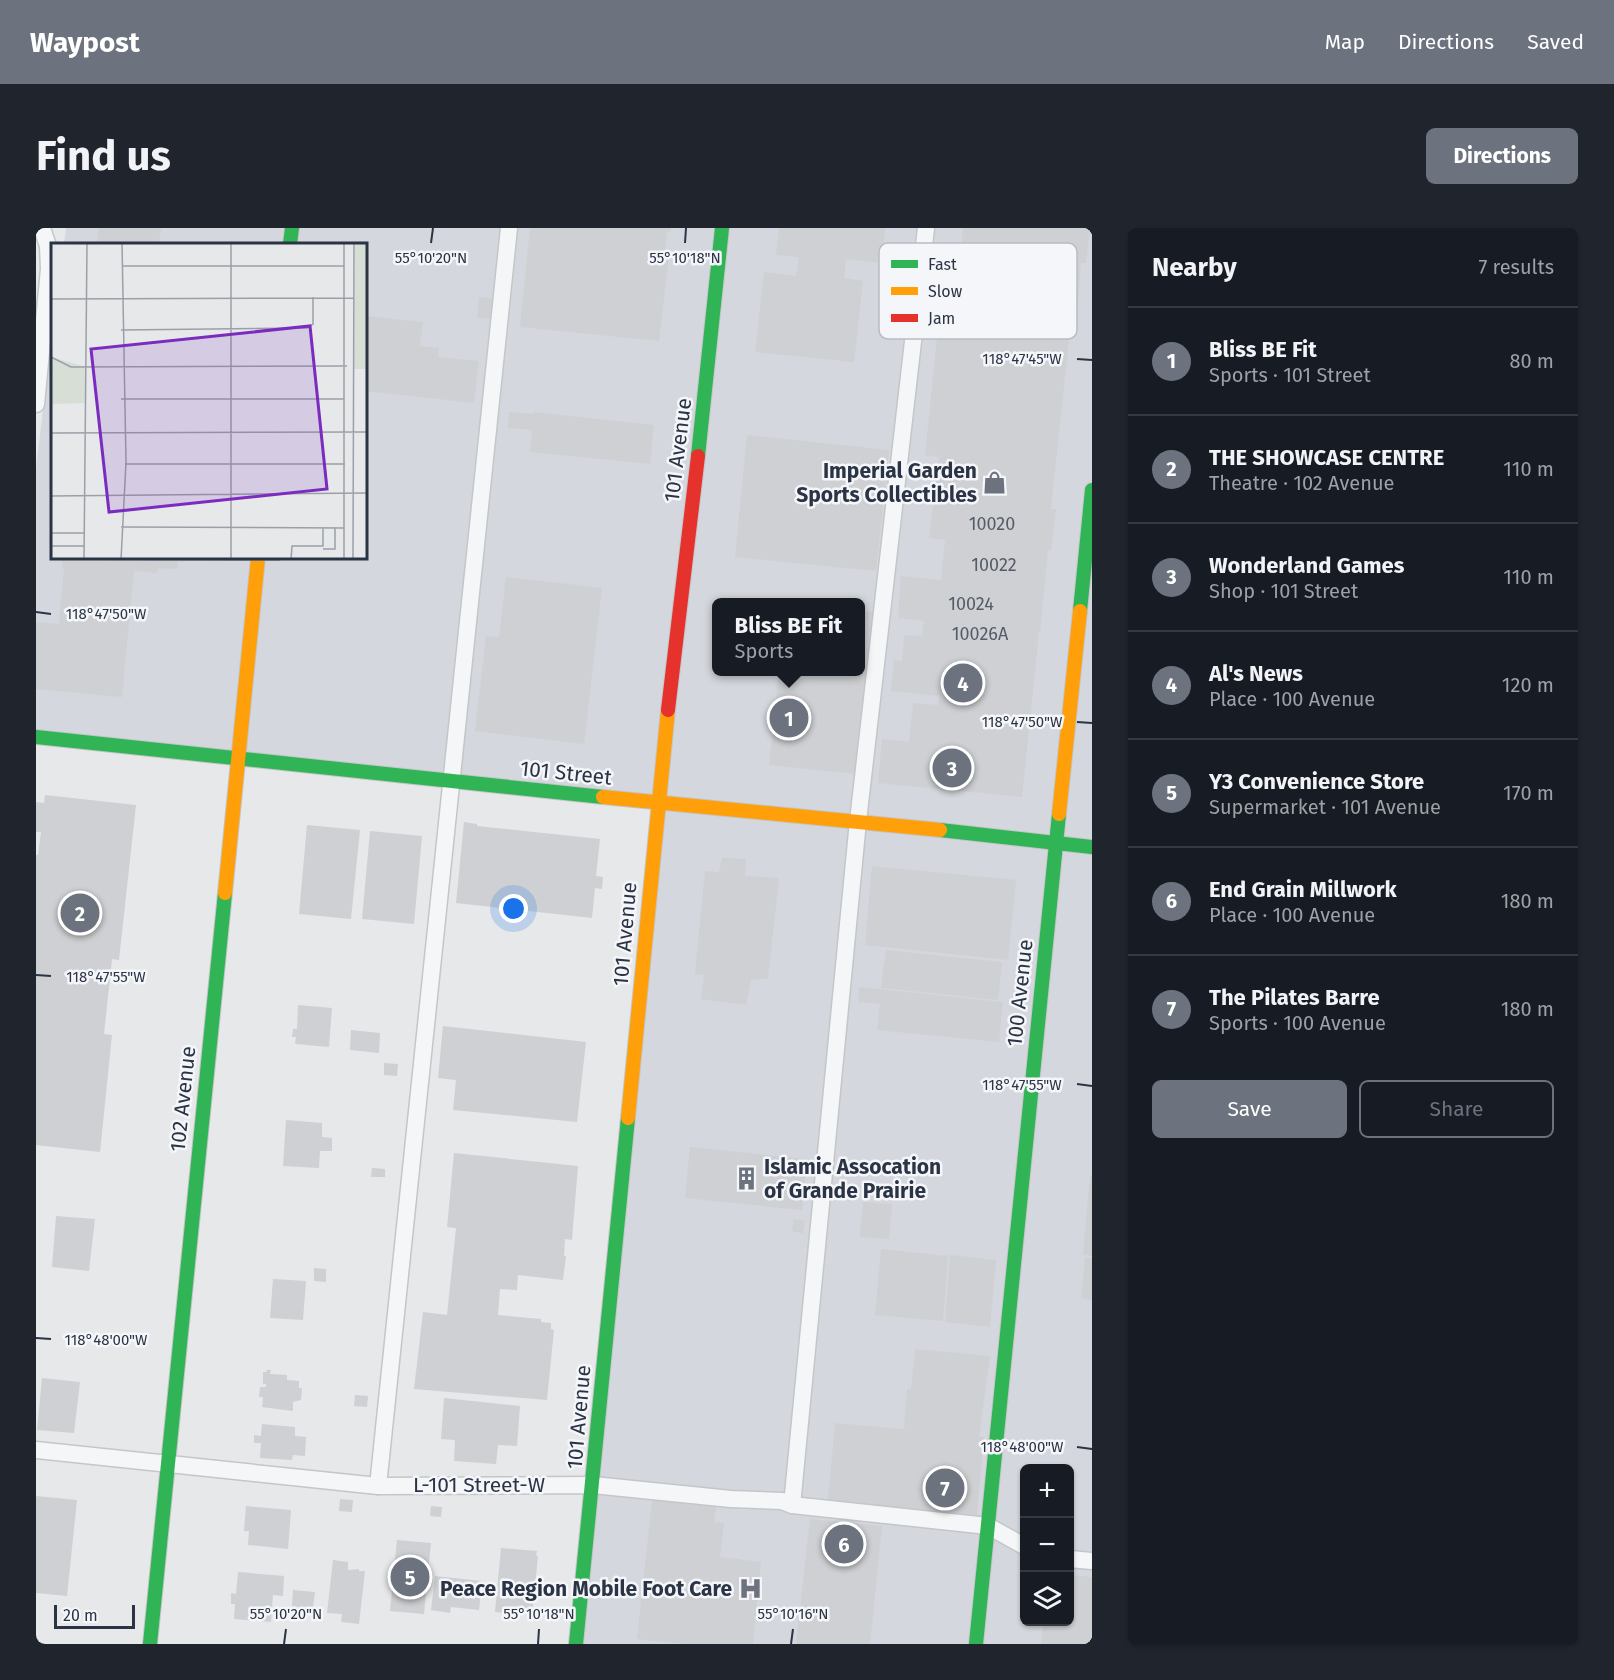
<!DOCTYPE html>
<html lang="en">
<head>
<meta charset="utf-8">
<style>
  :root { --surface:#171b24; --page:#20242c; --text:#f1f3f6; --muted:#9ea1a6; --line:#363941; --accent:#6c737f }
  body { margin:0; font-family:"Fira Sans",sans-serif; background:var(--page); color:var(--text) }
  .controls { position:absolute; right:18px; bottom:18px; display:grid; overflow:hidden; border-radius:9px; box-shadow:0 2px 4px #0004 }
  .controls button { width:54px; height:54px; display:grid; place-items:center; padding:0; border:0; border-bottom:2px solid var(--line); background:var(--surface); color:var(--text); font:30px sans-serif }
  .scale { position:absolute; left:18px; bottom:15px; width:81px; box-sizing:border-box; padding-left:6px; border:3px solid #2b3445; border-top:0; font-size:16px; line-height:21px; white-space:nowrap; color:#2b3445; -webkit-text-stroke:4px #f4f6f9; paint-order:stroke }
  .you { position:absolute; left:478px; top:681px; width:21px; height:21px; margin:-15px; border:4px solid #fff; border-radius:50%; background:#1a73e8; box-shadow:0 0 0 9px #1a73e833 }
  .badge { display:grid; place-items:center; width:39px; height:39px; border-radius:50%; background:var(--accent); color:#fff; font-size:20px; font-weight:700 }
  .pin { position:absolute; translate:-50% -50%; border:3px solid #fff; box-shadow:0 2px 6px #0006 }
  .popup { position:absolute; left:676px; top:370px; width:153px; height:78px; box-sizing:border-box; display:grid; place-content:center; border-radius:9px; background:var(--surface); filter:drop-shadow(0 2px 4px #0005); font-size:20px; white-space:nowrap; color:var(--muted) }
  .popup b { font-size:22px; color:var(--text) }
  .popup::after { content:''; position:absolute; left:50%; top:100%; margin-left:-12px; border:12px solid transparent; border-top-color:var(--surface) }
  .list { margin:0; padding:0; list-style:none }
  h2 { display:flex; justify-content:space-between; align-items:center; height:78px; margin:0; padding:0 24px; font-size:26px }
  h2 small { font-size:20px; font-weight:400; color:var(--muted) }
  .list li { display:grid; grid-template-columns:39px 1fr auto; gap:18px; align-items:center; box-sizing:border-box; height:108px; padding:0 24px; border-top:2px solid var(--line) }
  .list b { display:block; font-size:22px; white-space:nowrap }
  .list p { margin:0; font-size:20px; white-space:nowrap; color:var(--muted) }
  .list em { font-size:20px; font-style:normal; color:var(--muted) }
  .actions { display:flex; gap:12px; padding:18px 24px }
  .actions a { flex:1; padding:14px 0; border:2px solid var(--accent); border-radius:9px; text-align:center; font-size:21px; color:var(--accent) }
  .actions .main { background:var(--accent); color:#fff }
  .icon { flex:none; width:33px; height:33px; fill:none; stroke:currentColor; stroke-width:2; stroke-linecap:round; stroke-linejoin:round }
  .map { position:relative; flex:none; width:1056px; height:1416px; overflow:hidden; border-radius:9px }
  header { display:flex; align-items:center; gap:36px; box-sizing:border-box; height:84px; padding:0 30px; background:var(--accent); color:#fff }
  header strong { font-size:28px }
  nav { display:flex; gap:33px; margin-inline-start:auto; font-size:21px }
  .intro { display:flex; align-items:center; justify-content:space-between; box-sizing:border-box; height:144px; padding:0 36px }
  h1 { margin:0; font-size:42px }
  .button { padding:15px 27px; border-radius:9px; background:var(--accent); color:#fff; font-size:21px; font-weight:700 }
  main { display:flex; gap:36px; padding:0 36px }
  aside { flex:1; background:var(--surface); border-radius:9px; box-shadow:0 2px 4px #0004 }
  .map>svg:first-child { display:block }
</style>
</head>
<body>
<header>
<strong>Waypost</strong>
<nav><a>Map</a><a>Directions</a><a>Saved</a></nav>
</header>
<div class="intro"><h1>Find us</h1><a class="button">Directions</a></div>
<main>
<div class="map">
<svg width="1056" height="1416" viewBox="0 0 1056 1416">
  <rect width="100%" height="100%" fill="#e6e8ea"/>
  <path fill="#d4d7dd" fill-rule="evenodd" d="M30,0H1056V1416H540L622,575L0,509V240L16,106V330H330V16H28ZM681,374H825V444H681ZM988,1240H1034V1394H988Z"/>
  <g fill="#ced0d3">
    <polygon points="63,0 125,0 123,16 61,16"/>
    <polygon points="494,0 635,0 635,4 631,3 628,27 633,27 623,113 484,99"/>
    <polygon points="743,0 849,0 846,35 810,31 808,50 827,53 818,134 719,124 728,44 760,48 763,29 740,27"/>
    <polygon points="927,0 1054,0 1050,35 1045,35 1042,75 1037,74 1015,281 1020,281 1015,323 1012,322 1004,404 1003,404 986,569 842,555 846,511 873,514 877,475 902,477 903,468 855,463 858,432 866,433 868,407 886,408 888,393 862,390 865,348 905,352 909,312 893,310 903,229 889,227 910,22 925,23"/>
    <polygon points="443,69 457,70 455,91 441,90"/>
    <polygon points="330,88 387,94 384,118 403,120 402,129 443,133 438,175 330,163"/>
    <polygon points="473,184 498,186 498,184 618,197 614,236 494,224 496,202 472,200"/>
    <polygon points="711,207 853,222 840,343 699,329"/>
    <polygon points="26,330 150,330 150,334 142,333 141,341 122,340 121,345 98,343 86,469 0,461 0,394 23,396 28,341 26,341"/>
    <polygon points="470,349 566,360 548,516 439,503 450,408 463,409"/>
    <polygon points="825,383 836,384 819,546 733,537 743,444 825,444"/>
    <polygon points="9,567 100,577 83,732 76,731 68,806 76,807 64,924 0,917 0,627 2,627 5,604 0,604 0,574 8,575"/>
    <polygon points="428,594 441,596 441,598 564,611 560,648 567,649 566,661 559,660 556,690 420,675"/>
    <polygon points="271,597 324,602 315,691 263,686"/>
    <polygon points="334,603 386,608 378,696 326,691"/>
    <polygon points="686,630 710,631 709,648 743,650 732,750 715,752 710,777 665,771 668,747 659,746 669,643 683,644"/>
    <polygon points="836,638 980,652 972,732 829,717"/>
    <polygon points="850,722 966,734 962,772 845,760"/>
    <polygon points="823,759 967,774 963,814 841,802 844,776 822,774"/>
    <polygon points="262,777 296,780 293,819 259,816 260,809 256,809 257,801 261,801"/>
    <polygon points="407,798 550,814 541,894 417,882 420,852 402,850"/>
    <polygon points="315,802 344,805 343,825 314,822"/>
    <polygon points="348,835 362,836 361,848 348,847"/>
    <polygon points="250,892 286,895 286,909 296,910 296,923 284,923 283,940 247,938"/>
    <polygon points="654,919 771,931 766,982 649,970"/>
    <polygon points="418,925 542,938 536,1012 529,1011 528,1028 530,1028 527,1052 482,1047 481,1062 464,1061 462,1087 505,1091 505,1094 515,1095 515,1101 518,1102 511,1172 378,1161 387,1084 411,1087 420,1000 411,999"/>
    <polygon points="336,940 349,941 349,949 335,949"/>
    <polygon points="1054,948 1056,948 1056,1028 1047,1026"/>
    <polygon points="827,974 856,976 853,1011 824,1009"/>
    <polygon points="20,988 59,991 53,1043 16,1039"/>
    <polygon points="758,991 769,993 767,1005 756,1003"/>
    <polygon points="845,1021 912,1028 907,1093 839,1087"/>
    <polygon points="914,1027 960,1032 954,1099 909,1094"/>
    <polygon points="1049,1030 1056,1030 1056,1072 1045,1070"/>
    <polygon points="278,1040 290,1041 290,1054 278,1053"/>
    <polygon points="237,1051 270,1053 267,1092 234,1090"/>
    <polygon points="879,1121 954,1128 943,1209 948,1209 941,1287 792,1273 799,1195 868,1201 871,1161 875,1161"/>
    <polygon points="230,1142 235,1142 234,1146 251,1147 251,1152 263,1153 263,1160 266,1160 265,1172 257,1174 257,1183 226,1179 227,1169 223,1169 224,1159 230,1159 230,1156 227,1156 227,1144 231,1144"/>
    <polygon points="6,1150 44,1154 38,1205 1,1202"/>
    <polygon points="319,1167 332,1168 331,1179 318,1178"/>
    <polygon points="408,1170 484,1178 481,1218 462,1217 460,1236 418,1233 419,1212 405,1211"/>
    <polygon points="226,1196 259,1199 259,1208 270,1209 269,1228 257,1227 256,1232 224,1230 225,1215 218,1215 218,1207 225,1208"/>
    <polygon points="0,1268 41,1272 31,1368 0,1365"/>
    <polygon points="304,1271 317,1272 316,1284 303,1283"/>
    <polygon points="616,1272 680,1279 678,1294 688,1295 684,1329 725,1334 717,1416 646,1416 601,1411"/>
    <polygon points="210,1278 255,1282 252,1321 212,1317 213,1303 208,1303"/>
    <polygon points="395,1278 406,1279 405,1289 394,1288"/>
    <polygon points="774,1291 846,1298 834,1416 760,1416"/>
    <polygon points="361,1312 395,1315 388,1386 354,1383"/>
    <polygon points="465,1320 501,1323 500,1328 502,1328 496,1387 459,1384"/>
    <polygon points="297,1332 312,1334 312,1342 323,1341 323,1343 329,1343 323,1396 305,1394 306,1386 291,1385"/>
    <polygon points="202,1344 248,1348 247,1368 237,1367 235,1394 198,1391 199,1376 195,1376 195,1365 200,1366"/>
    <polygon points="1034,1347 1056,1349 1056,1416 1005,1416 1007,1394 1034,1394"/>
    <polygon points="399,1348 446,1353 443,1382 415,1379 414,1385 395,1382"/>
    <polygon points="257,1362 279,1364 277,1381 256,1378"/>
  </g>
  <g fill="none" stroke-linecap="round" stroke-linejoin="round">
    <defs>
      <g id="lane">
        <polyline points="0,176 13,41 12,18 6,0"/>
        <polyline points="0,1222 342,1258 557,1257 695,1271 746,1273 756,1277 952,1298 988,1318"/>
        <polyline points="342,1258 473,0"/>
        <polyline points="756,1277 822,593 890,0"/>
        <polyline points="1034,1331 1056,1333"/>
      </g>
      <g id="fast">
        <polyline points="254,16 256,0"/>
        <polyline points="662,228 686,0"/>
        <polyline points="1044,383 1056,262"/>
        <polyline points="0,509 567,569"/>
        <polyline points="904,602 1056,619"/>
        <polyline points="114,1416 189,665"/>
        <polyline points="540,1416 592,890"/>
        <polyline points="940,1416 1023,586"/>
      </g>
      <g id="slow">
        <polyline points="567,569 904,602"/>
        <polyline points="1023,586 1044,383"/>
        <polyline points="189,665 222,330"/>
        <polyline points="592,890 632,482"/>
      </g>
      <polyline id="jam" points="632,482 662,228"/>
    </defs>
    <use href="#lane" stroke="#c4c6c8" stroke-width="19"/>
    <use href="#fast" stroke="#c4c6c8" stroke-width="16"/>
    <use href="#slow" stroke="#c4c6c8" stroke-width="16"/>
    <use href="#jam" stroke="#c4c6c8" stroke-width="16"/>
    <use href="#lane" stroke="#f5f6f7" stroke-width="16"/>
    <use href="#fast" stroke="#30b455" stroke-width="14"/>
    <use href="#slow" stroke="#ff9f0a" stroke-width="14"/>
    <use href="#jam" stroke="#e5322d" stroke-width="14"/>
  </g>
  <path fill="none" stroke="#2b3445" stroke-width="2" d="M395,15L397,0M649,15L650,0M1041,131L1056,132M0,384L15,386M1041,494L1056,495M0,747L15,748M1041,856L1056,858M0,1110L15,1111M1041,1219L1056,1221M248,1416L250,1401M502,1416L503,1401M755,1416L757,1401"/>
  <defs>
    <symbol id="shop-bare" viewBox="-9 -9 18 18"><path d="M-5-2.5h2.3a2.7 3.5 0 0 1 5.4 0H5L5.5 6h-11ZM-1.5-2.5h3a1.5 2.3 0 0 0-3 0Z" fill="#6c737f" stroke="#f4f6f9" stroke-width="2.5" paint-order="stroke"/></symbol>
    <symbol id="building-bare" viewBox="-9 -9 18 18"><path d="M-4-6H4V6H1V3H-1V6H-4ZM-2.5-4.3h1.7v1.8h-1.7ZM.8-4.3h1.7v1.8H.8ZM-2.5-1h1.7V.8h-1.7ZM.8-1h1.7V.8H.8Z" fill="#6c737f" stroke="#f4f6f9" stroke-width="2.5" paint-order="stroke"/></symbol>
    <symbol id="hospital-bare" viewBox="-9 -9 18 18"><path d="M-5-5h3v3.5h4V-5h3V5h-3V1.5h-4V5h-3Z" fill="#6c737f" stroke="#f4f6f9" stroke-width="2.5" paint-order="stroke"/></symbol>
  </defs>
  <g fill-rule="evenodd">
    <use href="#shop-bare" x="942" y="238" width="33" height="33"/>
    <use href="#building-bare" x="694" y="934" width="33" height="33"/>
    <use href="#hospital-bare" x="698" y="1344" width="33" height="33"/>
  </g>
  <g text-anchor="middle" stroke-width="5" stroke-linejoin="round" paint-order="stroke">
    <g font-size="18" fill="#545c69">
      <text x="956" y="302">10020</text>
      <text x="958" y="343">10022</text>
      <text x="935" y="382">10024</text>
      <text x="944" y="412">10026A</text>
    </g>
    <g font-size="21" fill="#2b3445" stroke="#f4f6f9">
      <text transform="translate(642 222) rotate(-83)" y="7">101 Avenue</text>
      <text transform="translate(530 545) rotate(6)" y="7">101 Street</text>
      <text transform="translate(589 706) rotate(-85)" y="7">101 Avenue</text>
      <text transform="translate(984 765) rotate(-84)" y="7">100 Avenue</text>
      <text transform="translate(147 871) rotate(-84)" y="7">102 Avenue</text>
      <text transform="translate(543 1189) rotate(-85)" y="7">101 Avenue</text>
      <text x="443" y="1264">L-101 Street-W</text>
    </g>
    <g font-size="21" font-weight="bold" fill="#2b3445" stroke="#f4f6f9" text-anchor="end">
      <text x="941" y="250">Imperial Garden<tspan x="941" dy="24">Sports Collectibles</tspan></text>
      <text x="728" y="946" text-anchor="start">Islamic Assocation<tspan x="728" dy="24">of Grande Prairie</tspan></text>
      <text x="696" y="1368">Peace Region Mobile Foot Care</text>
    </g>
  </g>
  <g transform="translate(15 15)">
    <rect width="316" height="316" fill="#e6e8ea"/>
    <path d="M304,0H316V126H303ZM0,114L35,124V160L1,161L0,178Z" fill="#d6ded6"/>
    <path fill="none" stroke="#9ba0a8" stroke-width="1.5" d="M293,0V317M71,23H293M0,56L303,55M70,87L256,85L262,81V54M0,114L20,124L296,123M70,156H293M0,190L317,189M74,221H294M0,253L317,250M70,284L293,285M0,290H34M0,303H34M272,306H284V285M0,316L229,317M33,317L36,0M70,317L75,219L71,0M180,317V0M240,317L241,303H272V285M302,317L303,0"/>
    <path fill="#7b2cbf" fill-opacity="0.15" stroke="#7b2cbf" stroke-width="3" d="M259,83L276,246L58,269L40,106Z"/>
    <rect width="316" height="316" fill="none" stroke="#2b3445" stroke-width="3"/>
  </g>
  <rect x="843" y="15" width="198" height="96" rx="9" fill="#f4f6f9" stroke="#b8bcc3" stroke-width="1.5"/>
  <rect x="855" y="32" width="27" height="8" fill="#30b455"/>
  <rect x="855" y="59" width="27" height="8" fill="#ff9f0a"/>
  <rect x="855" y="86" width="27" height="8" fill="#e5322d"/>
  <g font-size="16" fill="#2b3445">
    <text x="892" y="42">Fast</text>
    <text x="892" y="69">Slow</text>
    <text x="892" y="96">Jam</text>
  </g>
  <g font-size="15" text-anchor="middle" fill="#2b3445" stroke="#f4f6f9" stroke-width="5" stroke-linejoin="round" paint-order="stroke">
    <text x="395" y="35">55°10'20"N</text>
    <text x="649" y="35">55°10'18"N</text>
    <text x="986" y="136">118°47'45"W</text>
    <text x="70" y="391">118°47'50"W</text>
    <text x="986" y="499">118°47'50"W</text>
    <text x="70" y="754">118°47'55"W</text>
    <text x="986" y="862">118°47'55"W</text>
    <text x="70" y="1117">118°48'00"W</text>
    <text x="986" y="1224">118°48'00"W</text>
    <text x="250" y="1391">55°10'20"N</text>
    <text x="503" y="1391">55°10'18"N</text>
    <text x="757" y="1391">55°10'16"N</text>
  </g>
</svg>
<div class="controls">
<button>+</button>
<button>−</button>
<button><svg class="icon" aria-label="layers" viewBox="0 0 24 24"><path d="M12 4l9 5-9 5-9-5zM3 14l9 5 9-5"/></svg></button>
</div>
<div class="scale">20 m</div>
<div class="you"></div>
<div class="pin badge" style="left:753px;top:490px">1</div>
<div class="popup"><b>Bliss BE Fit</b>Sports</div>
<div class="pin badge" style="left:44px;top:685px">2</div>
<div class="pin badge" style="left:916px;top:540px">3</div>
<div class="pin badge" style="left:927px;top:455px">4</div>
<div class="pin badge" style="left:374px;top:1349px">5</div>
<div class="pin badge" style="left:808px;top:1316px">6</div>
<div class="pin badge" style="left:909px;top:1260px">7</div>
</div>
<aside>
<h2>Nearby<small>7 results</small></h2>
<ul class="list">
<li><span class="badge">1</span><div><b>Bliss BE Fit</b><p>Sports · 101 Street</p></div><em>80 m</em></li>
<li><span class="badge">2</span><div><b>THE SHOWCASE CENTRE</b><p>Theatre · 102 Avenue</p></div><em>110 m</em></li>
<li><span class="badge">3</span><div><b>Wonderland Games</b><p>Shop · 101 Street</p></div><em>110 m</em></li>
<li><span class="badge">4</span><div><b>Al's News</b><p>Place · 100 Avenue</p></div><em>120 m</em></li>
<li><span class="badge">5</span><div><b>Y3 Convenience Store</b><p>Supermarket · 101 Avenue</p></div><em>170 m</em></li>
<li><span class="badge">6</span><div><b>End Grain Millwork</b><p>Place · 100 Avenue</p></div><em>180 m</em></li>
<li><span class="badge">7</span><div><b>The Pilates Barre</b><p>Sports · 100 Avenue</p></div><em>180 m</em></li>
</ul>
<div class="actions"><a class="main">Save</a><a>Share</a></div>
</aside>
</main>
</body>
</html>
